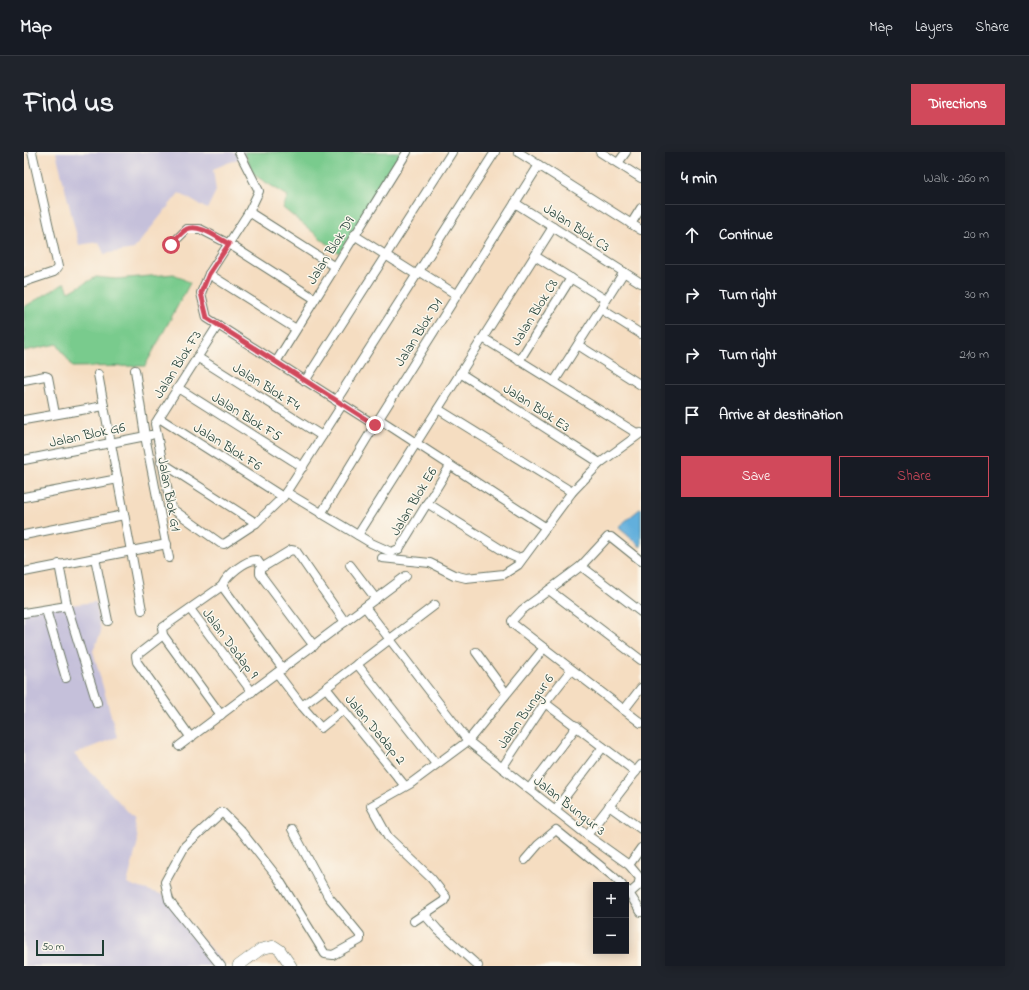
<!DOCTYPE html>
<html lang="en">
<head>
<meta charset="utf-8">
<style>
  :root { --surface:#171b24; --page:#20242c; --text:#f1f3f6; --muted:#9ea1a6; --line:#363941; --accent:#d1495b }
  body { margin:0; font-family:"Indie Flower",sans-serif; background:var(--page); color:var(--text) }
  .controls { position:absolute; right:12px; bottom:12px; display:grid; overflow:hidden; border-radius:0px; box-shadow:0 2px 10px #0003 }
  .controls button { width:36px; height:36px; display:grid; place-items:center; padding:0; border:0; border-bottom:1px solid var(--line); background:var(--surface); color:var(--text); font:20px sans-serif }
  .scale { position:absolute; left:12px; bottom:10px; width:68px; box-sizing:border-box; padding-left:4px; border:2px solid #1f3d34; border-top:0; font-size:11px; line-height:14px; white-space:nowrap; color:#1f3d34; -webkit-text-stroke:3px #fbf7ec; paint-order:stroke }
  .stop { position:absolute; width:12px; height:12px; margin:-9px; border:3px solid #d1495b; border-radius:50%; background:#fff }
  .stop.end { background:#d1495b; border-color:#fff; box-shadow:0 1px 4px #0008 }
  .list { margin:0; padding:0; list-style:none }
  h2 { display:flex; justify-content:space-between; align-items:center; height:52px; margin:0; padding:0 16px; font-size:17px }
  h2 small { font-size:13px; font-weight:400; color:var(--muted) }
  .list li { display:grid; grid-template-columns:26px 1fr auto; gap:12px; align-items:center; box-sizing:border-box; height:60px; padding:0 16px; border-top:1px solid var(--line) }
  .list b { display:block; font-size:15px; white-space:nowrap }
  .list em { font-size:13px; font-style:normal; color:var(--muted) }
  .actions { display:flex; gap:8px; padding:12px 16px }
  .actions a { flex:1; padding:9px 0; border:1px solid var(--accent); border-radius:0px; text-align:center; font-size:14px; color:var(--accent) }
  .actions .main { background:var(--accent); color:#fff }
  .icon { flex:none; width:22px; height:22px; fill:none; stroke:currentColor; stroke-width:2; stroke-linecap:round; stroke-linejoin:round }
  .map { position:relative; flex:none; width:617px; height:814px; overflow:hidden; border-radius:0px }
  header { display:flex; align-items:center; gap:24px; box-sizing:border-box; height:56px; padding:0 20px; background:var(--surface); border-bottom:1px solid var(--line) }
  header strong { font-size:19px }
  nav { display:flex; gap:22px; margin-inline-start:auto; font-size:14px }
  .intro { display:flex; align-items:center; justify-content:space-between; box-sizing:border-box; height:96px; padding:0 24px }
  h1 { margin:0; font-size:28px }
  .button { padding:10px 18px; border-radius:0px; background:var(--accent); color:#fff; font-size:14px; font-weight:700 }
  main { display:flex; gap:24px; padding:0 24px }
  aside { flex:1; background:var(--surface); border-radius:0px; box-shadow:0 2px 10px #0003 }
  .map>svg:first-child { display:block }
</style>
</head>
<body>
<header>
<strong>Map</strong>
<nav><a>Map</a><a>Layers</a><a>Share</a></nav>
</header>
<div class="intro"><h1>Find us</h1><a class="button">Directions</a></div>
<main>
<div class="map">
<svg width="617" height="814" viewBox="0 0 617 814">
  <rect width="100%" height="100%" fill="#fbf7ec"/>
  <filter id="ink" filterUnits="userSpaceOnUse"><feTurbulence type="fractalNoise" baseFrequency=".025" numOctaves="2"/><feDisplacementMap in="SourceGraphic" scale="8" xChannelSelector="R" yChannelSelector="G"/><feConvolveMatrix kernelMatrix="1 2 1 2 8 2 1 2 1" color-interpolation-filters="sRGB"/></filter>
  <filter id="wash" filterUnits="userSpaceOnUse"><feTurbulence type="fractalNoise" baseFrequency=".012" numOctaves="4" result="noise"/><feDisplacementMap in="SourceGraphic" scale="16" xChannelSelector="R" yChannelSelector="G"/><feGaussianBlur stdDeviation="0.9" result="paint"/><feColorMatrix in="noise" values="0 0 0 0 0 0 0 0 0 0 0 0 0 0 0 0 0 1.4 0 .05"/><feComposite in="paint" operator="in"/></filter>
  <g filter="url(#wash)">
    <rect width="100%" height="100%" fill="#f5ddc1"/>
    <g fill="#c5c0da">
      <polygon points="32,0 220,0 223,3 189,17 192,39 183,57 155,41 110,97 80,102 75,90 55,93"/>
      <polygon points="72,450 77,480 69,499 93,585 50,602 110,666 114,689 103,732 140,743 201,814 0,814 0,458"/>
    </g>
    <g fill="#79cb8d" stroke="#4c8460">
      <polygon points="220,0 380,0 315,101 259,56 264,44 230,23"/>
      <polygon points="150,122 166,131 121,214 49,215 33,192 0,199 0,155 41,131 45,140 72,125 92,127"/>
    </g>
    <polygon fill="#62afdc" stroke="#407688" points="617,356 617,395 594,375"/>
  </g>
  <g filter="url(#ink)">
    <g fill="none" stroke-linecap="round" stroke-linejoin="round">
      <defs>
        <g id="street">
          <polyline points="215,0 235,39 225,60 185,122 177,141 183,166 351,273"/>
          <polyline points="494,0 617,78"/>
          <polyline points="576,0 617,26"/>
          <polyline points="594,11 602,0"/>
          <polyline points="491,51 617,131"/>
          <polyline points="225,60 311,115"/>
          <polyline points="607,72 617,56"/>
          <polyline points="330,83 393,123"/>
          <polyline points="147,93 163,77 176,77 205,92 291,147"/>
          <polyline points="511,104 582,148"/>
          <polyline points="395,119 433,143"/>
          <polyline points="185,122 272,177"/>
          <polyline points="0,130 30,120 34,115 8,0"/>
          <polyline points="577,157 617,182"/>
          <polyline points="194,173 131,272 147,356 196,391 200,392 232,371 259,345 318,253"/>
          <polyline points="459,186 614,282"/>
          <polyline points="554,193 617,233"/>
          <polyline points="173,205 298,284"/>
          <polyline points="495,209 547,126"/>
          <polyline points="252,210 383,0"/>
          <polyline points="111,218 121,284 145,406"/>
          <polyline points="436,221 576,311"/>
          <polyline points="74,222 118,458"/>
          <polyline points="0,228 21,224 24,225 31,262"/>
          <polyline points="281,229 428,0"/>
          <polyline points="530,230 600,120"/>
          <polyline points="154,236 279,315"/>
          <polyline points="312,249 471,0"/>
          <polyline points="414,257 548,340"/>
          <polyline points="135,266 259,345"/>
          <polyline points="355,267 521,375"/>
          <polyline points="0,268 80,254"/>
          <polyline points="0,308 127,283"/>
          <polyline points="137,310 232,371"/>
          <polyline points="262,340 347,391 367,400 375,397 426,314"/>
          <polyline points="0,345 94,327"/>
          <polyline points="403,351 486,403 493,406 500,404"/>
          <polyline points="297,362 351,273 515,13"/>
          <polyline points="0,383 100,363"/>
          <polyline points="334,383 529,75"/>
          <polyline points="71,406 84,469"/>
          <polyline points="358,406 406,411 430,423 442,426 480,422 494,413 548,340 576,311 617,281"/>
          <polyline points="617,409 587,385 584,385 557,414 498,458 488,469 489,472 617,571"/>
          <polyline points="35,412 43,454 73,551"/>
          <polyline points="326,413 352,447"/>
          <polyline points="557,414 617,460"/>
          <polyline points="0,420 143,392"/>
          <path d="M198,434C203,423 222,407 233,408L238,415"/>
          <polyline points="525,438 617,508"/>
          <polyline points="341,455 444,589 563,683 605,713 616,726 614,734 606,741"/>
          <polyline points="166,457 228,540"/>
          <polyline points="22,458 42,526"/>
          <polyline points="0,461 43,454"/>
          <polyline points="139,483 112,504 113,510 167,586"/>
          <polyline points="290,494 236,422 236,417 267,398 272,399 321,470"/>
          <polyline points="452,500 482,541"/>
          <polyline points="333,512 412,612"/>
          <polyline points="253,521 278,554 411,453"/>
          <polyline points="302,536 381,634"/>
          <polyline points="521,551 612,620"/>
          <polyline points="278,554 297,576 319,558"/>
          <polyline points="600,558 617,536"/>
          <polyline points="197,563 139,483 138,476 198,434 259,517"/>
          <polyline points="155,594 382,424"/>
          <polyline points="478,616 521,551 547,518"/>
          <polyline points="505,637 553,574"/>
          <polyline points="585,654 617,677"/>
          <polyline points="531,658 579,595"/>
          <polyline points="563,683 617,613"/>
          <polyline points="501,708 514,693 532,678 590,725 598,733"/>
          <polyline points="605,713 617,696"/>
          <polyline points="603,738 617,760"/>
          <polyline points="400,762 414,778 454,814"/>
          <polyline points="390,769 420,749 422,745 407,726 364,685 347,654 386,632 444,589 520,496"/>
          <polyline points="197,814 149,754 145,748 141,730 161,694 198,660 217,679 254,726 301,802 309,803 336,788 336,783 304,744 268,677"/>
        </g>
        <polyline id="secondary" points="214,814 237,797 250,794 256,798 267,814"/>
      </defs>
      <use href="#street" stroke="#6a7565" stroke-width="10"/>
      <use href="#secondary" stroke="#6a7565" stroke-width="12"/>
      <use href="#street" stroke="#fff" stroke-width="8"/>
      <use href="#secondary" stroke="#fff" stroke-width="11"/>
    </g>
  </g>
  <g fill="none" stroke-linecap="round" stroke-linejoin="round" filter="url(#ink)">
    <path stroke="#d1495b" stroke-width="5" d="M147,93C151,88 157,80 163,77C175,71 195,87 205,92L185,122L177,141L183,166L351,273"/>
  </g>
  <g text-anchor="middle" stroke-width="3" stroke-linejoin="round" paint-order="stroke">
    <g font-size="14" fill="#1f3d34" stroke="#fbf7ec">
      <text transform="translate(553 75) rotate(33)" y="5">Jalan Blok C3</text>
      <text transform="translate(306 98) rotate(-58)" y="5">Jalan Blok D9</text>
      <text transform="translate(510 160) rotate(-58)" y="5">Jalan Blok C8</text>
      <text transform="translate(394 180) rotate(-58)" y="5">Jalan Blok D1</text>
      <text transform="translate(153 212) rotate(-58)" y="5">Jalan Blok F3</text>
      <text transform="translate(243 234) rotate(32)" y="5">Jalan Blok F4</text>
      <text transform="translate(513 255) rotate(33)" y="5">Jalan Blok E3</text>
      <text transform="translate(223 264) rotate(32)" y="5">Jalan Blok F5</text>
      <text transform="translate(63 282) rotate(-12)" y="5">Jalan Blok G6</text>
      <text transform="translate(204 294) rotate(32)" y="5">Jalan Blok F6</text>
      <text transform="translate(146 342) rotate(79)" y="5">Jalan Blok G1</text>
      <text transform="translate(389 349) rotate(-59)" y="5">Jalan Blok E6</text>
      <text transform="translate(207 491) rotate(53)" y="5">Jalan Dadap 9</text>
      <text transform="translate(501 559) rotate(-55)" y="5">Jalan Bungur 6</text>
      <text transform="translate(352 577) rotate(50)" y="5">Jalan Dadap 2</text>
      <text transform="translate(546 653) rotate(38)" y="5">Jalan Bungur 3</text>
    </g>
  </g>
</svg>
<div class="controls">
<button>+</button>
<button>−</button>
</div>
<div class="scale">50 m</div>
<div class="stop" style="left:147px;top:93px"></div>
<div class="stop end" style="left:351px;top:273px"></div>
</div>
<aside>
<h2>4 min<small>Walk · 260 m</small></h2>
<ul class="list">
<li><svg class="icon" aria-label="ahead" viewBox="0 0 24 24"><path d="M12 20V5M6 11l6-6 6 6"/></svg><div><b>Continue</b></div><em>20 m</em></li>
<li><svg class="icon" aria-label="right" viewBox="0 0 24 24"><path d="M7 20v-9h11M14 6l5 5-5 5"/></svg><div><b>Turn right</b></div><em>30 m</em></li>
<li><svg class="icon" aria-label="right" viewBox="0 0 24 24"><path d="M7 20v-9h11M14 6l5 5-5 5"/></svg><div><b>Turn right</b></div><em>210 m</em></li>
<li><svg class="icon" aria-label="arrive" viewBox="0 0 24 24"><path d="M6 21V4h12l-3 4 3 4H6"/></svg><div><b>Arrive at destination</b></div></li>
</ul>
<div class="actions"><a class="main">Save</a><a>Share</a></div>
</aside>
</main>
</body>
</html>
